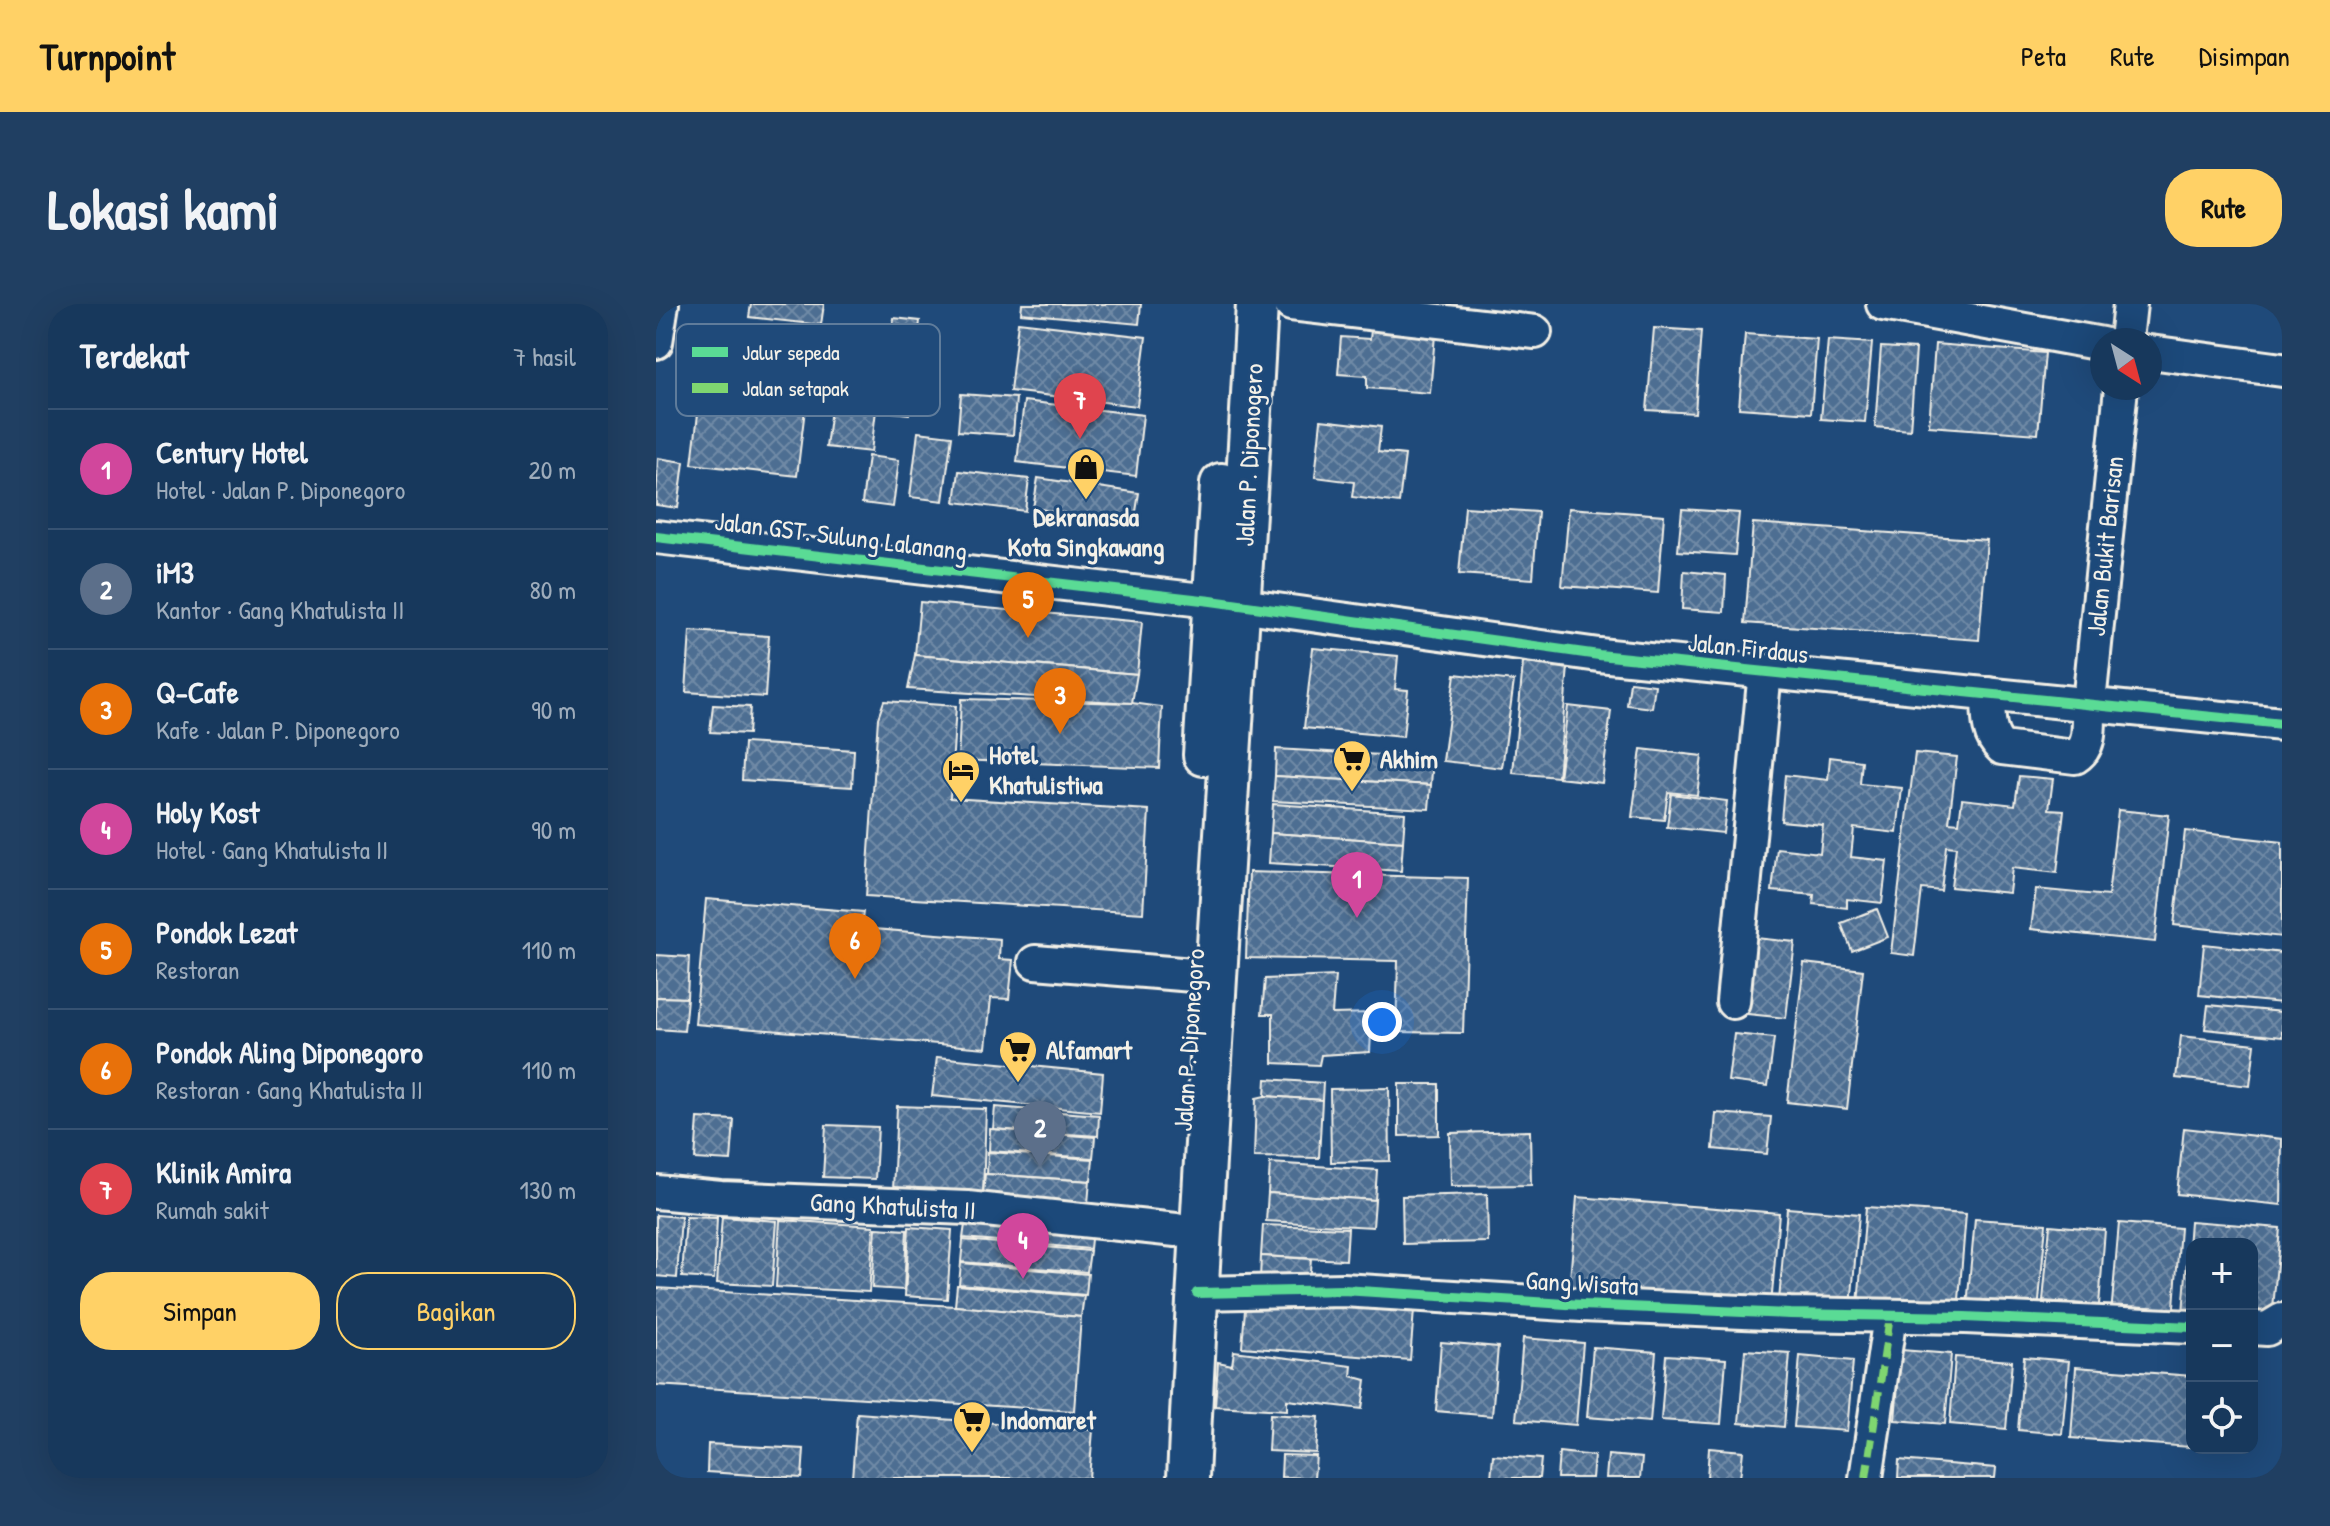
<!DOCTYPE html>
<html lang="id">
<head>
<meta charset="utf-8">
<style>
  :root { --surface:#17385c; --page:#203f62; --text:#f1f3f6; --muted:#9eacbb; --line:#365272; --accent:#ffd166 }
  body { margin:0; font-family:"Patrick Hand",sans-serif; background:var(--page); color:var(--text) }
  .controls { position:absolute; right:24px; bottom:24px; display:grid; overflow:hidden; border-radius:16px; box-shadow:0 8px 32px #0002 }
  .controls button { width:72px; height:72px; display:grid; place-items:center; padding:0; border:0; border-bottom:2px solid var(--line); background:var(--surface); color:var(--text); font:40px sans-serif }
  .compass { position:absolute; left:1434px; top:24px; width:72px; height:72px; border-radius:50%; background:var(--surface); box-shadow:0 8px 32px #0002; rotate:144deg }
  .you { position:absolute; left:726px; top:718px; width:28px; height:28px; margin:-20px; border:6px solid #fff; border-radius:50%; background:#1a73e8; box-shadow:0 0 0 12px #1a73e833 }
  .badge { display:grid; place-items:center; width:52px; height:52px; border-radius:50%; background:var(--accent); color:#fff; font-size:26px; font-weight:700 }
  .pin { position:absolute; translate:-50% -66px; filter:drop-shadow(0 2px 4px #0008) }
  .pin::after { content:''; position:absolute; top:42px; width:28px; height:24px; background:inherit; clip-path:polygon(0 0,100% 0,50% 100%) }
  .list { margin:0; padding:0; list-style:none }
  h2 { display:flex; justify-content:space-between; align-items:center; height:104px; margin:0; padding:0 32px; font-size:34px }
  h2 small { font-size:26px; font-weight:400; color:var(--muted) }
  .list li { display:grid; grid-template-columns:52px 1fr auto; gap:24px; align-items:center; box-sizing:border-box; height:120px; padding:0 32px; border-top:2px solid var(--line) }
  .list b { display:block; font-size:30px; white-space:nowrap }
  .list p { margin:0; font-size:26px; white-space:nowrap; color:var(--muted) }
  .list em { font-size:26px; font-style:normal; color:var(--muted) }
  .actions { display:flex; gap:16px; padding:24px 32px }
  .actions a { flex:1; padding:18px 0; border:2px solid var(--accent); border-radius:32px; text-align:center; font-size:28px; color:var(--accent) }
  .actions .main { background:var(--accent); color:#111 }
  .icon { flex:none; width:44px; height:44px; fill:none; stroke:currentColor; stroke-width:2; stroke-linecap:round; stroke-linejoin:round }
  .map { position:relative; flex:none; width:1626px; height:1174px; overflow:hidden; border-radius:32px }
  header { display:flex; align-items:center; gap:48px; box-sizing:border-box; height:112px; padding:0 40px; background:var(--accent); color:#111 }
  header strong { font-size:38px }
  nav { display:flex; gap:44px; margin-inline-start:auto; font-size:28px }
  .intro { display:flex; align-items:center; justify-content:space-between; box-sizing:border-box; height:192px; padding:0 48px }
  h1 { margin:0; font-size:56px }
  .button { padding:20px 36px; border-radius:32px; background:var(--accent); color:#111; font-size:28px; font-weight:700 }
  main { display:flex; gap:48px; padding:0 48px }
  aside { flex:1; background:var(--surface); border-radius:32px; box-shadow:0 8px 32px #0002 }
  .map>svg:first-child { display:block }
</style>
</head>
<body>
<header>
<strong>Turnpoint</strong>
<nav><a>Peta</a><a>Rute</a><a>Disimpan</a></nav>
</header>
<div class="intro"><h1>Lokasi kami</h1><a class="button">Rute</a></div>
<main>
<aside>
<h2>Terdekat<small>7 hasil</small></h2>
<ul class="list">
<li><span class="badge" style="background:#d1479c">1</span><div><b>Century Hotel</b><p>Hotel · Jalan P. Diponegoro</p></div><em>20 m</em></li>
<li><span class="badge" style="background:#5c6f8a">2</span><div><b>iM3</b><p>Kantor · Gang Khatulista II</p></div><em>80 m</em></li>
<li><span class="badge" style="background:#e8710a">3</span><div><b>Q-Cafe</b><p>Kafe · Jalan P. Diponegoro</p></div><em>90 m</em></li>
<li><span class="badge" style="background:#d1479c">4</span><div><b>Holy Kost</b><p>Hotel · Gang Khatulista II</p></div><em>90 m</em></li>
<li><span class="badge" style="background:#e8710a">5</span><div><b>Pondok Lezat</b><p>Restoran</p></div><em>110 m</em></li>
<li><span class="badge" style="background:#e8710a">6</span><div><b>Pondok Aling Diponegoro</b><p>Restoran · Gang Khatulista II</p></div><em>110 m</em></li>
<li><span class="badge" style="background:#e0444e">7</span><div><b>Klinik Amira</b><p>Rumah sakit</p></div><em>130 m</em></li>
</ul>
<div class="actions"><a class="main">Simpan</a><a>Bagikan</a></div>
</aside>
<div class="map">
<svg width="1626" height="1174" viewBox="0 0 1626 1174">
  <defs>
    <pattern id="building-cross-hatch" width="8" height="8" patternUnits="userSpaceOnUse" patternTransform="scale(2)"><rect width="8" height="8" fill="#4d6e92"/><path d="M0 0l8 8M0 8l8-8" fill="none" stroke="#708aa6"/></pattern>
  </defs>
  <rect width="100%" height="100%" fill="#1f4a7a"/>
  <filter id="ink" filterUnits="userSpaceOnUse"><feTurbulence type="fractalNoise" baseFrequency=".0125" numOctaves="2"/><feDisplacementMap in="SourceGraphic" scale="16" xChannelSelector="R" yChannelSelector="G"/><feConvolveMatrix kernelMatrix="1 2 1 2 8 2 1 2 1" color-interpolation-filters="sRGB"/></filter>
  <g filter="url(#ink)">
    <g fill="url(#building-cross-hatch)" stroke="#f4f1e8" stroke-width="2">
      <polygon points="95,0 168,0 165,21 93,13"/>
      <polygon points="366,0 485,0 483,20 365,9"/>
      <polygon points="238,14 264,17 253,110 227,107"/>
      <polygon points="362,18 490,33 481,102 354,87"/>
      <polygon points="998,24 1045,27 1039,109 991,106"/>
      <polygon points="52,26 157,38 141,172 36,160"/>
      <polygon points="715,26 779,31 774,89 711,84 711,72 682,70 685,33 714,35"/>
      <polygon points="1089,30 1161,35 1155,109 1083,104"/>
      <polygon points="1172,36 1216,39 1209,118 1165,115"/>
      <polygon points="1279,40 1389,49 1382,130 1273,122"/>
      <polygon points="1225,43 1260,45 1254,126 1219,123"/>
      <polygon points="181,59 225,64 215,148 170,143"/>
      <polygon points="305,90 360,94 357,131 302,127"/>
      <polygon points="368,97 487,111 480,172 361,158"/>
      <polygon points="665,116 725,123 722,148 749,151 743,199 696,193 698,178 659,173"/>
      <polygon points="262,128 296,132 287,197 254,193"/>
      <polygon points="212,152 243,156 237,203 206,199"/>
      <polygon points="2,154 28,158 22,204 0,201"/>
      <polygon points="303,167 373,175 369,207 299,198"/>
      <polygon points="382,174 483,189 478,220 377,204"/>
      <polygon points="809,203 882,208 877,275 803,270"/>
      <polygon points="913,204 1008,211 1002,289 906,282"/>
      <polygon points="1026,205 1083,209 1079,251 1022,247"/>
      <polygon points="1097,219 1331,236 1323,336 1089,319"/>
      <polygon points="1028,267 1070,271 1068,308 1026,305"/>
      <polygon points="264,298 486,318 481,370 259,351"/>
      <polygon points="34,327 113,332 109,393 30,388"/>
      <polygon points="657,344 742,352 739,385 752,386 747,433 648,424"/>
      <polygon points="259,351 481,370 476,399 252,385"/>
      <polygon points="867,359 912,363 902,473 857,469"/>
      <polygon points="799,370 858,377 846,464 787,457"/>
      <polygon points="974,378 999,381 996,404 971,401"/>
      <polygon points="305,395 476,399 506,403 503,464 302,456"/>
      <polygon points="228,397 300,402 294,494 493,506 487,609 210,592 222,414"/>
      <polygon points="57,401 94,403 92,430 54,428"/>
      <polygon points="912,402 955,407 946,479 903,474"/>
      <polygon points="88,439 198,446 196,483 86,476"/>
      <polygon points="620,445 777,454 775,481 619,472"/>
      <polygon points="985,445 1046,452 1041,491 1012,488 1008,516 976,513"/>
      <polygon points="1259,449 1301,453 1293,518 1303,519 1306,495 1359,501 1363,472 1397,475 1393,505 1408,506 1401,569 1356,564 1353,589 1295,583 1300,543 1290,542 1285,587 1266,585 1258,652 1235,649"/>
      <polygon points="1174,453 1206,457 1204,480 1246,484 1241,529 1198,524 1195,553 1231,557 1226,599 1191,595 1191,604 1157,600 1158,591 1116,587 1121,544 1164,549 1167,521 1125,517 1129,471 1172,476"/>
      <polygon points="619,472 775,481 773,505 617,497"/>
      <polygon points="1015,490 1071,497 1067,529 1011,523"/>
      <polygon points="617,500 749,509 747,538 615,529"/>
      <polygon points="1462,506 1513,511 1499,638 1375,625 1380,585 1452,592"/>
      <polygon points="1529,527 1626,538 1626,633 1518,621"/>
      <polygon points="615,529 747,538 745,567 613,559"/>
      <polygon points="593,568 812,574 807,729 740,728 742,657 590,654"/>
      <polygon points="50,595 207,608 205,624 344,635 343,655 357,656 353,695 335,694 330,744 39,720"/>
      <polygon points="1221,605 1232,633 1196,647 1185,619"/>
      <polygon points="1090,633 1139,638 1130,714 1082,709"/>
      <polygon points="1548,640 1626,649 1626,699 1543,691"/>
      <polygon points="0,651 33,653 31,694 0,693"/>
      <polygon points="1148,659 1207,666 1191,805 1131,798"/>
      <polygon points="679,672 676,710 716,709 714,748 665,751 663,761 617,759 617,710 606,710 609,675"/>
      <polygon points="0,693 31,694 28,727 0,725"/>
      <polygon points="1552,701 1626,708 1626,733 1549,725"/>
      <polygon points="1078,730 1118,734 1112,782 1072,777"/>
      <polygon points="1525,732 1599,740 1594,782 1520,774"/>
      <polygon points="281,753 447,769 444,808 276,792"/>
      <polygon points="610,775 667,779 666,796 609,792"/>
      <polygon points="743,780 783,780 783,831 743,832"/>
      <polygon points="733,784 734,857 675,858 674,785"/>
      <polygon points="609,792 666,796 663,854 598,853 600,794"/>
      <polygon points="241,802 330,805 327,890 237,886"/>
      <polygon points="339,803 443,811 442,832 337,825"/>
      <polygon points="1060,809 1115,813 1111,850 1057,845"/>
      <polygon points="42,814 78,816 75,857 39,855"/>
      <polygon points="170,821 222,823 219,875 167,873"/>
      <polygon points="1528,824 1626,835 1625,901 1521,890"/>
      <polygon points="334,825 439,833 437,854 333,847"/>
      <polygon points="874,827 875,881 795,882 794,829"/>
      <polygon points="332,848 437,855 435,877 331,870"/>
      <polygon points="614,859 721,866 719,896 612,889"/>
      <polygon points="329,870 434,877 432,899 327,890"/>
      <polygon points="612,889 719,896 717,923 610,917"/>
      <polygon points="831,890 832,938 747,940 746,892"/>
      <polygon points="921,893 1123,909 1115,1002 913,987"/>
      <polygon points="1210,903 1310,910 1302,1008 1202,1001"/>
      <polygon points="1131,904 1203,910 1195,1003 1123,997"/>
      <polygon points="311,907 436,925 434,945 307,934"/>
      <polygon points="0,911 25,913 21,974 0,972"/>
      <polygon points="30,913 61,914 58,975 26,973"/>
      <polygon points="66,913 121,917 116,982 61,979"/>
      <polygon points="1319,915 1390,920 1382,1008 1311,1002"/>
      <polygon points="124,916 218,922 213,988 120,983"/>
      <polygon points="1534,917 1624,924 1616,1017 1596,1016 1596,940 1536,940 1536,1011 1527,1010"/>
      <polygon points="1463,919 1524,924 1517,1016 1455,1011"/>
      <polygon points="607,921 692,924 690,956 605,952"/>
      <polygon points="1394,921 1449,926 1443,1001 1387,997"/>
      <polygon points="253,923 296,926 291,995 249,992"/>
      <polygon points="220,924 251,926 248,986 216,984"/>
      <polygon points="307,936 434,947 431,968 305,958"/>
      <polygon points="605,952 655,955 653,978 604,975"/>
      <polygon points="305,959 432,970 430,991 303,980"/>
      <polygon points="301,981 428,992 425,1013 299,1002"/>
      <polygon points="0,984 299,1002 425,1013 418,1107 0,1081"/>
      <polygon points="590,993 758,1006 754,1056 586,1043"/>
      <polygon points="867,1034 927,1039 920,1121 860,1116"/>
      <polygon points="785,1038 842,1043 836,1112 780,1107"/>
      <polygon points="937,1043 1000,1048 994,1118 931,1113"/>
      <polygon points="1089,1046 1134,1049 1128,1123 1083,1119"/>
      <polygon points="1245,1046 1295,1050 1289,1120 1239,1116"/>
      <polygon points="578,1047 696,1062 695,1072 710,1076 706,1105 631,1096 631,1106 559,1102 562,1058 576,1061"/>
      <polygon points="1010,1051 1070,1055 1065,1120 1005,1116"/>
      <polygon points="1144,1052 1197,1057 1191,1127 1138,1123"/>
      <polygon points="1299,1053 1356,1057 1350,1125 1294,1120"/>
      <polygon points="1368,1053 1413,1057 1406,1130 1362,1126"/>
      <polygon points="1420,1063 1536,1072 1534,1143 1415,1134"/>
      <polygon points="201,1109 437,1126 433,1174 196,1174"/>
      <polygon points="614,1110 663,1113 660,1149 612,1147"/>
      <polygon points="52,1140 148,1145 146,1174 51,1168"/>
      <polygon points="1053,1144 1087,1147 1084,1174 1051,1174"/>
      <polygon points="903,1148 938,1152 936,1174 901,1174"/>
      <polygon points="626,1151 660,1152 658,1174 625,1173"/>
      <polygon points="837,1151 885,1155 883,1174 835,1174"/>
      <polygon points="952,1151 986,1154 984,1174 950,1174"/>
      <polygon points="1243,1156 1340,1164 1339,1174 1242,1174"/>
    </g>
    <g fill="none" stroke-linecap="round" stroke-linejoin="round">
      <defs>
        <g id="minor">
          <polyline points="635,0 879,28"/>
          <polyline points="1227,0 1446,40"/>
          <polyline points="1470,36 1474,0"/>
          <polyline points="0,38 6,0"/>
          <polyline points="1494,48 1626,66"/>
          <polyline points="0,233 555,297 943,351 1626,420"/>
          <path d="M1332,390C1333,409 1330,430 1346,444L1419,453C1437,442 1432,418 1433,399L1465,84"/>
          <polyline points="379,658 537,671"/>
          <polyline points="1077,698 1109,367"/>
          <polyline points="0,888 65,894 311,904 520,926"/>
          <polyline points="541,989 687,986 926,1001 1134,1010 1309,1013 1536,1023"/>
          <polyline points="1596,1024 1611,1025 1626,1016"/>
          <polyline points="1210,1174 1234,1012"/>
        </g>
        <g id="major">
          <polyline points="548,451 565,180"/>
          <path d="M532,1174C550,782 580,392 601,0"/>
        </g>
      </defs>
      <use href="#minor" stroke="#f4f1e8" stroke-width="38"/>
      <use href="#major" stroke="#f4f1e8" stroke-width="46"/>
      <use href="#minor" stroke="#1f4a7a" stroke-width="32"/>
      <use href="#major" stroke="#1f4a7a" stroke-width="40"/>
      <polyline stroke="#7fd670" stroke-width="8" stroke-dasharray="16 8" stroke-linecap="butt" points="1210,1174 1234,1012"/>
      <defs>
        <g id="cycleway">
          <polyline points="0,233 555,297 943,351 1626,420"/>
          <polyline points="541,989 687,986 926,1001 1134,1010 1309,1013 1536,1023"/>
        </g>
      </defs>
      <use href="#cycleway" stroke="#1f4a7a" stroke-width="15"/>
      <use href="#cycleway" stroke="#5adb95" stroke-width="10"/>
    </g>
  </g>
  <defs>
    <symbol id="shop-pin" viewBox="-11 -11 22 30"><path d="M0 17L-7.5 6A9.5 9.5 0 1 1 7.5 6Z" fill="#ffd166" stroke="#1f4a7a"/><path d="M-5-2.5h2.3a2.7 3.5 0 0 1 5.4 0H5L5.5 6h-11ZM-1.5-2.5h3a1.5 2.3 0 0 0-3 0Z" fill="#111"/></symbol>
    <symbol id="supermarket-pin" viewBox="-11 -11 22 30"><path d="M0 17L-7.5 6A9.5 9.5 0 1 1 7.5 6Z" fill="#ffd166" stroke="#1f4a7a"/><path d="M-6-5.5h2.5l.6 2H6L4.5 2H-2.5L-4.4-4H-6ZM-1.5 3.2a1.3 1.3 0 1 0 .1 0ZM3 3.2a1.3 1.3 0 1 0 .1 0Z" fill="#111"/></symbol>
    <symbol id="hotel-pin" viewBox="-11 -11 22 30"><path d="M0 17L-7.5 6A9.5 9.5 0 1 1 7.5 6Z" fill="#ffd166" stroke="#1f4a7a"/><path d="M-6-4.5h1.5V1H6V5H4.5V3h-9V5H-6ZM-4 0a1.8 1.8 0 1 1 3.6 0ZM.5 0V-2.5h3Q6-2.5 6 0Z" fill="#111"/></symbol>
  </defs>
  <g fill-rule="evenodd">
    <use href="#shop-pin" x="408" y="141" width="44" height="60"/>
    <use href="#supermarket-pin" x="674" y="433" width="44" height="60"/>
    <use href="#hotel-pin" x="283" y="444" width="44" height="60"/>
    <use href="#supermarket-pin" x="340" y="724" width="44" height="60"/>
    <use href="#supermarket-pin" x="294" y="1094" width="44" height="60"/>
  </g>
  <g text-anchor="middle" stroke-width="6" stroke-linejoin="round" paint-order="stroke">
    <g font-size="26" fill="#f4f1e8" stroke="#1f4a7a">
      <text transform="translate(593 151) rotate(-87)" y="9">Jalan P. Diponogero</text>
      <text transform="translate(185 232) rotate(7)" y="9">Jalan GST. Sulung Lalanang</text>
      <text transform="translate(1449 242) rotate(-84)" y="9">Jalan Bukit Barisan</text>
      <text transform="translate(1092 344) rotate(6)" y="9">Jalan Firdaus</text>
      <text transform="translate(533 736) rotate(-86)" y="9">Jalan P. Diponegoro</text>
      <text transform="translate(237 902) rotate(3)" y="9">Gang Khatulista II</text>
      <text transform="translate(926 979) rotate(3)" y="9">Gang Wisata</text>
    </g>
    <g font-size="26" font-weight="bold" fill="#f4f1e8" stroke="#1f4a7a" text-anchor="start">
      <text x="430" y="222" text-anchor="middle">Dekranasda<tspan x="430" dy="30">Kota Singkawang</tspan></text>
      <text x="333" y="460">Hotel<tspan x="333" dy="30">Khatulistiwa</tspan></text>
      <text x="724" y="464">Akhim</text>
      <text x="390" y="755">Alfamart</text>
      <text x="344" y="1125">Indomaret</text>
    </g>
  </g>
  <rect x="20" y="20" width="264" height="92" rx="12" fill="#1f4a7a" stroke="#5f7c9b" stroke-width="2"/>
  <rect x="36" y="43" width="36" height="10" fill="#5adb95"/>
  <rect x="36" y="79" width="36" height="10" fill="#7fd670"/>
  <g font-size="22" fill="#f4f1e8">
    <text x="86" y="56">Jalur sepeda</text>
    <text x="86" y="92">Jalan setapak</text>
  </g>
</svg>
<div class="controls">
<button>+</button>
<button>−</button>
<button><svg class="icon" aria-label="locate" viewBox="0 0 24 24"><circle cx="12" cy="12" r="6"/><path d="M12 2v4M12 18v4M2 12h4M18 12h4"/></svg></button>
</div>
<svg class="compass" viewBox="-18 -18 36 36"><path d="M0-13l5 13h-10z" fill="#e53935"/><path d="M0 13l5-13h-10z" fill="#9eacbb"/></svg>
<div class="you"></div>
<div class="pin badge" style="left:701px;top:614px;background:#d1479c">1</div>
<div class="pin badge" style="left:384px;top:863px;background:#5c6f8a">2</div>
<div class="pin badge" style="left:404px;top:430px;background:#e8710a">3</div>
<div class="pin badge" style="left:367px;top:975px;background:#d1479c">4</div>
<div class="pin badge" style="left:372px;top:334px;background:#e8710a">5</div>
<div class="pin badge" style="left:199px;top:675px;background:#e8710a">6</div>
<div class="pin badge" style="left:424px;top:135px;background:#e0444e">7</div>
</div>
</main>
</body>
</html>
